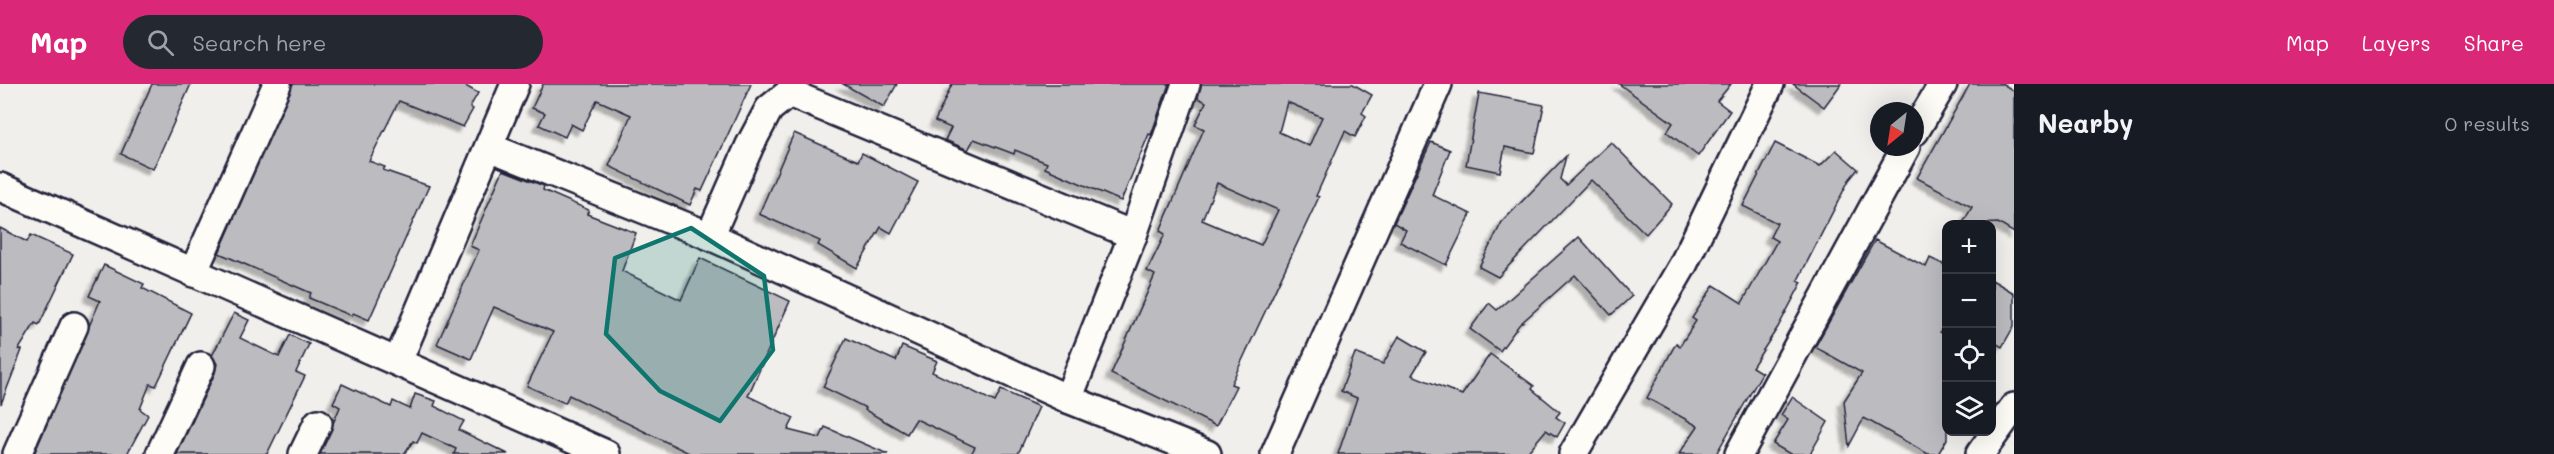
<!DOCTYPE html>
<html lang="en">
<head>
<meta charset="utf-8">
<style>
  :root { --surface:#171b24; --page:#242831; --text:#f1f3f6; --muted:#9ea1a6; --line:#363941; --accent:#db2777 }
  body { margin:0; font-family:Mali,sans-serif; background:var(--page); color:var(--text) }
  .controls { position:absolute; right:18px; bottom:18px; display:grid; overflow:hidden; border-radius:12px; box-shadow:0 6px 24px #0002 }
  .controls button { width:54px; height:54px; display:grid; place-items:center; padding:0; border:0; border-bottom:2px solid var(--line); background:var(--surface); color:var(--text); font:30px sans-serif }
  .compass { position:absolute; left:1870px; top:18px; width:54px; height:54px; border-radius:50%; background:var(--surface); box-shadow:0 6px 24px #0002; rotate:210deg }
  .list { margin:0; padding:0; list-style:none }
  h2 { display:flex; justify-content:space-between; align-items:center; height:78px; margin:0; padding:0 24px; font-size:26px }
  h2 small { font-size:20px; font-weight:400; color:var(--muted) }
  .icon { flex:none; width:33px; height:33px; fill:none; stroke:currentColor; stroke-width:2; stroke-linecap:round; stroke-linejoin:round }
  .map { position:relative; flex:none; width:2014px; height:370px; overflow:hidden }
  header { display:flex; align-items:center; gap:36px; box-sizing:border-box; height:84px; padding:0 30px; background:var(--accent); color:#fff }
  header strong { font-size:28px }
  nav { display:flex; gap:33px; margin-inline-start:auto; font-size:21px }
  .search { width:420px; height:54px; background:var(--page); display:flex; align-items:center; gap:15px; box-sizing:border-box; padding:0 21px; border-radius:33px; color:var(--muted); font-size:22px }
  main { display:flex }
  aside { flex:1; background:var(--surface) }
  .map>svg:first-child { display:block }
</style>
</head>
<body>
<header>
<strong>Map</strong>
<div class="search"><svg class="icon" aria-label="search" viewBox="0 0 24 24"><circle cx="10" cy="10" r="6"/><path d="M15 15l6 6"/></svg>Search here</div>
<nav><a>Map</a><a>Layers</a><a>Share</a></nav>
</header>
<main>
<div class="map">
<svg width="2014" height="370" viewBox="0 0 2014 370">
  <defs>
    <filter id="shadow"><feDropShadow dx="-5.5" dy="5.5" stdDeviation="1.5" flood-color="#0004"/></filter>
  </defs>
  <rect width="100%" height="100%" fill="#f0efec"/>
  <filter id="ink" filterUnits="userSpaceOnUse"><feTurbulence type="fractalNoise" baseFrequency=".0167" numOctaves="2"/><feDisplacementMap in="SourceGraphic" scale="12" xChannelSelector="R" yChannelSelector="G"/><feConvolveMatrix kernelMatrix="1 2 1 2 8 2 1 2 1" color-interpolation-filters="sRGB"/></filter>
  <g filter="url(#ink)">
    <g fill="#bcbcc0" stroke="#22223b" stroke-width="1.5" fill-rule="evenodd" filter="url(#shadow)">
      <polygon points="152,0 191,0 153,85 121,70"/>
      <polygon points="292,0 462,0 478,9 470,23 473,25 463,43 399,17 369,77 385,83 383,86 429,102 369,236 353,229 352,232 309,214 311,209 219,169"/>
      <polygon points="543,0 751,0 702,107 697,105 690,121 609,82 631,31 597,16 582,46 571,40 565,53 539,41 545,29 532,24"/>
      <polygon points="843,0 897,0 884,23"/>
      <polygon points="952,0 1169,0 1151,51 1149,50 1121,117 1045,84 1047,79 1015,66 1014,70 974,55 968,66 945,56 951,44 935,37"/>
      <path d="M1201,0H1353L1372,11L1362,29L1366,32L1355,53L1345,47L1316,112L1319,113L1231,300L1236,302L1216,342L1111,290L1155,191L1147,187L1165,150L1160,147L1204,45L1195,41L1206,18L1198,14ZM1287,18L1322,33L1309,62L1279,48ZM1217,99L1278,126L1261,161L1202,136Z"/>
      <polygon points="1619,0 1731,0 1717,17 1730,27 1698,72 1667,48 1673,39"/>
      <polygon points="1793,0 1841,0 1824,23"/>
      <polygon points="1970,0 2003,0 2014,7 2014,149 1998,139 1962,141 1972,123 1917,94"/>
      <polygon points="1479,9 1544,21 1534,69 1505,63 1500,88 1466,81"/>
      <polygon points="794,49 858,77 862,69 918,98 891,149 881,143 857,184 818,161 820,157 759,130"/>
      <polygon points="1431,58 1450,66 1432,111 1471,130 1446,181 1400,158 1406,146 1394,139"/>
      <polygon points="1611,58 1672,120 1646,150 1591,96 1498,193 1479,183 1502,138 1566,72 1560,95 1566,101"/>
      <polygon points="1775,59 1820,82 1836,66 1858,85 1849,96 1798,196 1802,198 1778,243 1752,283 1762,289 1716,370 1679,370 1698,342 1647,314 1676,259 1680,262 1696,237 1692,234 1714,201 1742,219 1777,157 1770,153 1777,139 1743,122"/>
      <polygon points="503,86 544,102 543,106 589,126 587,130 636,149 622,187 681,216 700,174 790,217 748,312 794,334 788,346 820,354 825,343 888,370 691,370 569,311 565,319 527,302 553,248 494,223 471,275 437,260 479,166 470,162"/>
      <polygon points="0,144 27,158 31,151 73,170 39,241 35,239 19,265 22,266 1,320"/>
      <polygon points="1579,153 1632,212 1611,231 1575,191 1519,241 1500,267 1470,245 1489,219 1497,226"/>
      <polygon points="1875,156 1926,183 1930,174 1947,182 1947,234 1940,248 1947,252 1947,355 1938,370 1928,370 1864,334 1849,362 1844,317 1862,289 1815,263"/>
      <polygon points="104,181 144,200 142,204 191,229 156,302 150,300 140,325 148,331 127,370 34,370 100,217 89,212"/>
      <polygon points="1992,196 2014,209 2014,242 2002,263 1992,257"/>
      <polygon points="234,229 249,236 240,254 279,273 290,251 309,260 296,288 305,292 267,370 177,370 215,289 217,280 212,272"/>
      <polygon points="1399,252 1426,268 1412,291 1462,311 1490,270 1534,302 1532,305 1560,328 1556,333 1565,339 1557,353 1546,346 1526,370 1338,370 1357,314 1341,307 1355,269 1383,280"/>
      <polygon points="846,254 896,277 902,262 937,277 932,288 995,318 1001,306 1039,323 1018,370 971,370 975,363 916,335 907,350 865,326 866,324 823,303"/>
      <polygon points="342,300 391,323 393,317 410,325 415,310 436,317 434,322 464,337 459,346 508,370 454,370 456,365 422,349 417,359 413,357 404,370 320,370 340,323 333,319"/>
      <polygon points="1792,313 1828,338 1810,370 1790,370 1773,360 1788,336 1781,331"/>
    </g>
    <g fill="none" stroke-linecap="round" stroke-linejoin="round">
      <defs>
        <g id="minor">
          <polyline points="1915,47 1943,0"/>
          <polyline points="489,63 710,152 1068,315 1207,370"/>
          <polyline points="0,103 606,370"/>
          <polyline points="710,152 750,61 769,25 789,9 1133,151"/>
          <polyline points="193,189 277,0"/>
          <polyline points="398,277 515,0"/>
          <polyline points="1068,315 1133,151 1186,0"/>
          <polyline points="17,370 74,242"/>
          <polyline points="160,370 201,282"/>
          <polyline points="303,370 318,339"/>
          <polyline points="1275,370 1438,0"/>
          <polyline points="1573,370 1683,181 1770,0"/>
          <polyline points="1739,370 1906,63"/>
          <polyline points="1980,370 2014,323"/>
        </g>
      </defs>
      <use href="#minor" stroke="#22223b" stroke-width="32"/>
      <use href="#minor" stroke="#fdfcf7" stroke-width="27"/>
    </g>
  </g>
  <path fill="#0f766e" fill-opacity="0.2" stroke="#0f766e" stroke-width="4.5" stroke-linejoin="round" d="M691,144L764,192L773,266L720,337L660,307L606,250L615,174Z"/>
</svg>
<div class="controls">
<button>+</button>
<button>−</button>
<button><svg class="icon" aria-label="locate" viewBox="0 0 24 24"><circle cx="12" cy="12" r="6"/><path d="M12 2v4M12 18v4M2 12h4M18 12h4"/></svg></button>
<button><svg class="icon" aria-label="layers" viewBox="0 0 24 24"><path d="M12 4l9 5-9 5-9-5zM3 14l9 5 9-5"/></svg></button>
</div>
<svg class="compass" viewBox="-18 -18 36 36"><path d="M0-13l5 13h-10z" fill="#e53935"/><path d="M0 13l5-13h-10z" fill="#9ea1a6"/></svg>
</div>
<aside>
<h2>Nearby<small>0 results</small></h2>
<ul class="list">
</ul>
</aside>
</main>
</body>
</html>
